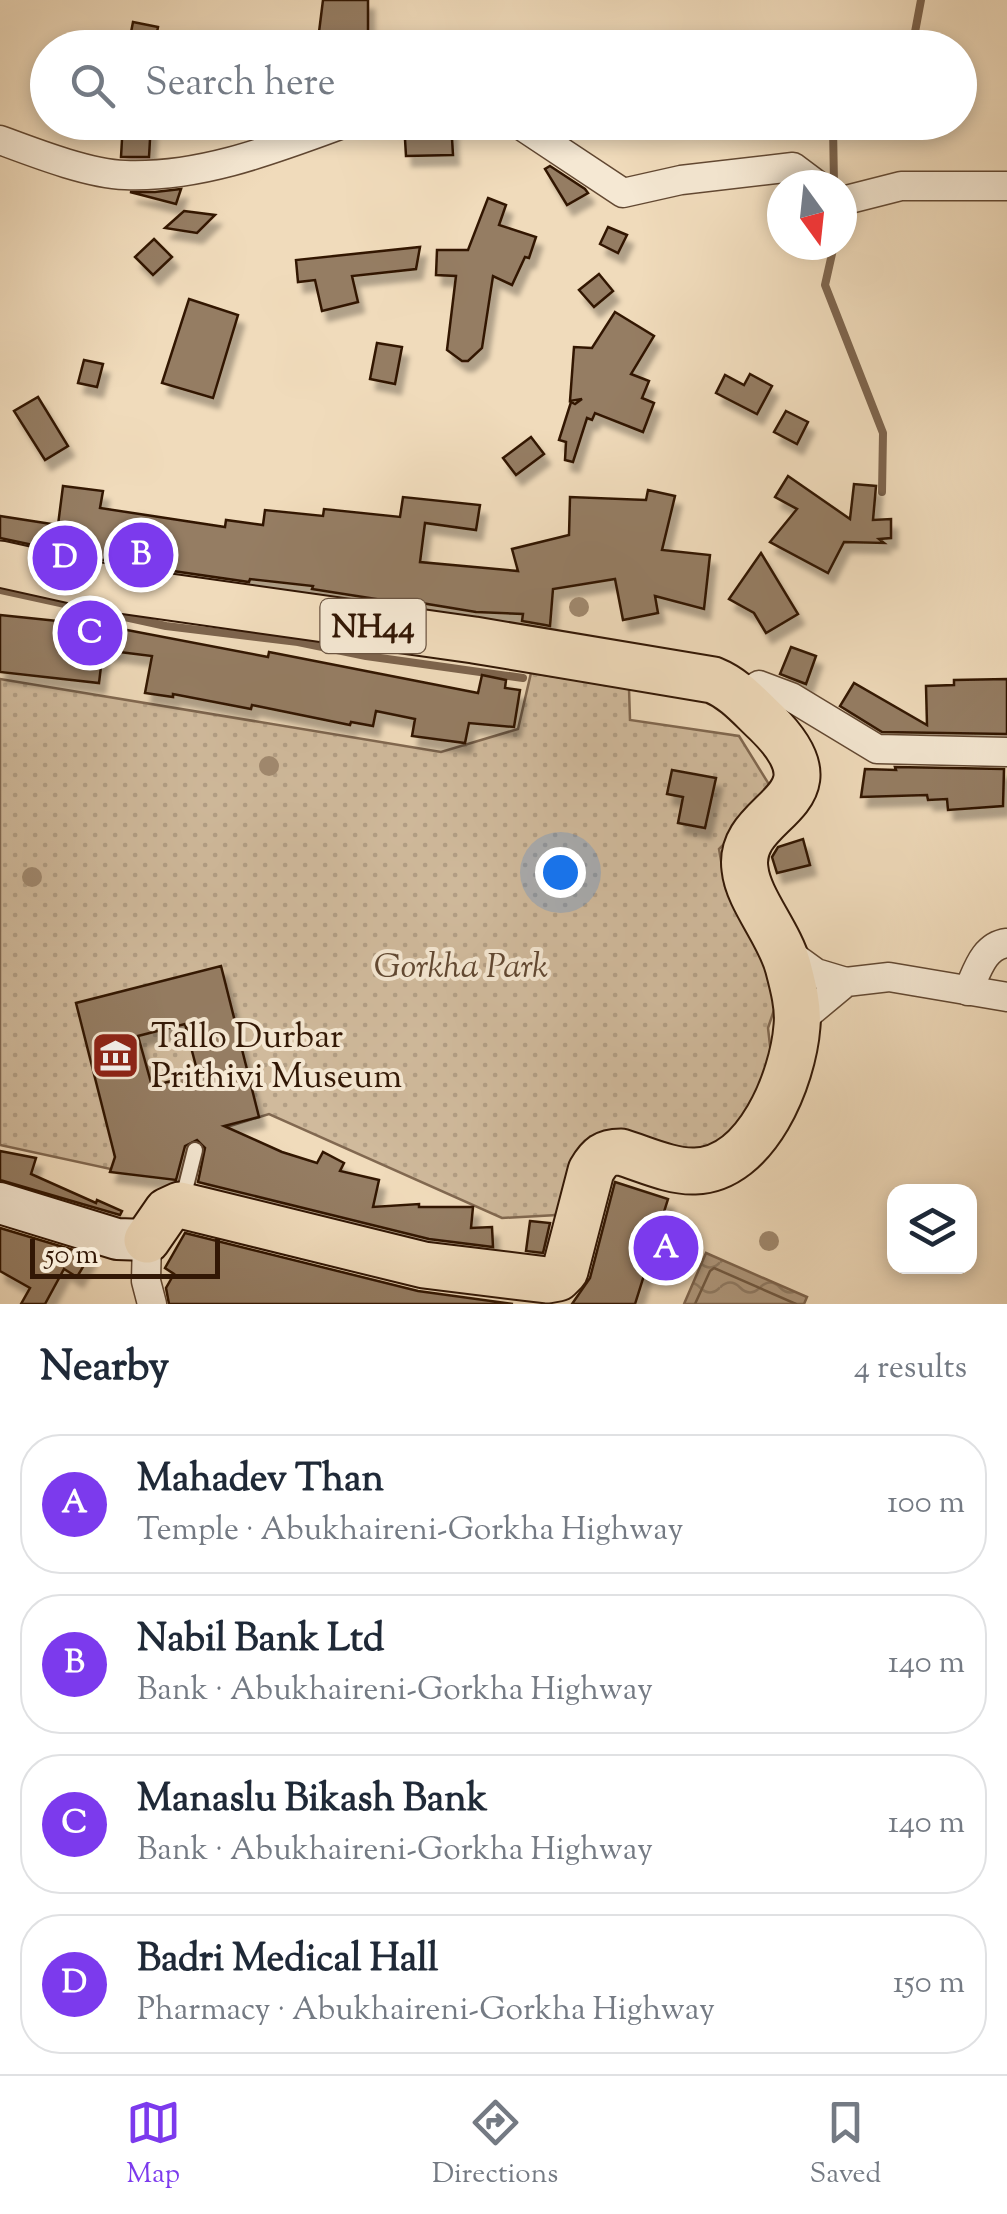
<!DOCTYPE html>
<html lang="en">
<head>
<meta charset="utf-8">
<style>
  :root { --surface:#fff; --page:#f2f2f3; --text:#1f2937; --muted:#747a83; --line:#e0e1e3; --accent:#7c3aed }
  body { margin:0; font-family:"Sorts Mill Goudy",serif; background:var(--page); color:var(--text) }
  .controls { position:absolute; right:30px; bottom:30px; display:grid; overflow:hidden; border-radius:20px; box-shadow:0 5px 15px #0003 }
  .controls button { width:90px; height:90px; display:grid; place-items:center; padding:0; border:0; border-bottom:2px solid var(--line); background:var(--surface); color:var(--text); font:50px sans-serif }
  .compass { position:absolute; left:767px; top:170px; width:90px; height:90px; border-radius:50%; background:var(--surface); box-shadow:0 5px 15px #0003; rotate:165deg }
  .scale { position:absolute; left:30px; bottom:25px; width:190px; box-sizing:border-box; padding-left:10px; border:5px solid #321705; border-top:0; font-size:28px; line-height:35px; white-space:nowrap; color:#321705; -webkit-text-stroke:8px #f5e8d3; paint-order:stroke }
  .you { position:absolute; left:560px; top:872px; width:35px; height:35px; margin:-25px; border:8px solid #fff; border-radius:50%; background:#1a73e8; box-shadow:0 0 0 15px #1a73e833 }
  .badge { display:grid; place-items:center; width:65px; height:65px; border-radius:50%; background:var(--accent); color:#fff; font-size:32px; font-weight:700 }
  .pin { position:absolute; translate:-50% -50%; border:5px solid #fff; box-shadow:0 2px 10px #0006 }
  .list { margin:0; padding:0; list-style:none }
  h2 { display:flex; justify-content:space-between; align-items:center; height:130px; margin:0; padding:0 40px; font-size:42px }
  h2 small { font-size:32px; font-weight:400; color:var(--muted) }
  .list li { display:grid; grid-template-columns:65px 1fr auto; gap:30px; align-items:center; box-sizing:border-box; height:140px; margin:0 20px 20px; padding:0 20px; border:2px solid var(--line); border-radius:40px }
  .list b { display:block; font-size:38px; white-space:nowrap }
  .list p { margin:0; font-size:32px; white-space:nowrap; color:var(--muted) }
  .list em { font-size:32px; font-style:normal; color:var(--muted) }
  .icon { flex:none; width:55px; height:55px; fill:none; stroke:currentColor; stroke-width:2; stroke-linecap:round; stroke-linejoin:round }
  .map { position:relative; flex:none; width:1007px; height:1304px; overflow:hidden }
  .search { position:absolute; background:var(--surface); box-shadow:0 5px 15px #0003; left:30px; right:30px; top:30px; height:110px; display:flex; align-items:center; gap:25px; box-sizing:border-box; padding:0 35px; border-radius:55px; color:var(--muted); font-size:38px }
  .sheet { height:770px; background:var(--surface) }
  nav { display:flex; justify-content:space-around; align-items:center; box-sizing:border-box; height:140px; border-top:2px solid var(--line); background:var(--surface); font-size:28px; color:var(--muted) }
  nav a { display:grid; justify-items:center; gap:5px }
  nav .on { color:var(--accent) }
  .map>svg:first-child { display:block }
</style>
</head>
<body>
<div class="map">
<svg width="1007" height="1304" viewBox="0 0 1007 1304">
  <defs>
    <pattern id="park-dots" width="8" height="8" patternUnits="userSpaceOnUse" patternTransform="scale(2.5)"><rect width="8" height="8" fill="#d0ba9c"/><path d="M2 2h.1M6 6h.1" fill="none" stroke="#b39f85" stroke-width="1.8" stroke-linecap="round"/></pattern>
    <pattern id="water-waves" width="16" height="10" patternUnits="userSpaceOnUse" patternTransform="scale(2.5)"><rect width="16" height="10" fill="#af987d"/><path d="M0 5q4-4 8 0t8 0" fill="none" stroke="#8f7b64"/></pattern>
    <filter id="shadow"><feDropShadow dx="6" dy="10" stdDeviation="2.5" flood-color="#0004"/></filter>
  </defs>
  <rect width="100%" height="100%" fill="#f0dbbb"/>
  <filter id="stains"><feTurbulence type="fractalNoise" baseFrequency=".002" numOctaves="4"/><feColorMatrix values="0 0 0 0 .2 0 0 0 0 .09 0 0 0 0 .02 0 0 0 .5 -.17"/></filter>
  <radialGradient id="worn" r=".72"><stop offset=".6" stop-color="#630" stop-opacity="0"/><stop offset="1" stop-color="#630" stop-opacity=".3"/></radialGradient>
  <polygon fill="url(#park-dots)" stroke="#816850" stroke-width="2.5" points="531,673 629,688 630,720 739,736 775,794 719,849 726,890 748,922 779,995 768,1028 772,1063 744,1119 704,1158 590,1137 557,1215 502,1218 269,1114 130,1157 115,1170 0,1145 0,679 441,752 518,729"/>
  <polygon fill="url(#water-waves)" stroke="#7d644d" stroke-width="2.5" points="706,1253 807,1297 804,1304 684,1304"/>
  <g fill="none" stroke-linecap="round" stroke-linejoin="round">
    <polyline stroke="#705841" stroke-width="2.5" points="695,1304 710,1271 714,1268 796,1304"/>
    <g stroke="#7d644d" stroke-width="8">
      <polyline points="912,48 921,0"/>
      <polyline points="834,185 833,126 837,122"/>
      <polyline points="834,245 825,285 883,433 882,492"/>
      <polyline points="0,590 166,626 298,642 366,656 523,678"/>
    </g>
  </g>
  <g fill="#957d64" stroke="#321705" stroke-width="2.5" fill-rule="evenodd" filter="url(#shadow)">
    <polygon points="323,0 368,0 368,48 317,48"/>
    <polygon points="133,22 158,27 154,48 128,48"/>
    <polygon points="123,122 151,122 149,157 121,157"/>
    <polygon points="404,122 451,122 453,155 406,156"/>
    <polygon points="550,166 585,189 588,193 567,205 545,169"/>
    <polygon points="181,189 176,204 130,192 155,192"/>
    <polygon points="488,198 506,205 499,225 536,237 529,258 525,257 512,285 493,276 482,348 468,361 462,361 447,350 456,276 436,275 437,250 468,250"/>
    <polygon points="184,211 215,215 197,233 165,228"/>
    <polygon points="608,227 627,235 618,253 600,244"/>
    <polygon points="154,239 172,257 153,275 135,257"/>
    <polygon points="420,247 416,269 352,276 358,302 322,311 315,280 298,282 296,260"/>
    <polygon points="599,274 613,291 594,307 579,290"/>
    <polygon points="189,299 238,315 213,398 162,383"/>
    <polygon points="615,312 654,336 631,374 649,381 642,398 654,403 643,432 595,413 592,420 587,418 573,462 565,460 566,442 559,440 571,402 575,404 582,399 570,401 574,347 592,348"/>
    <polygon points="377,343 402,347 395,384 370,379"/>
    <polygon points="84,360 103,364 97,387 78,383"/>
    <polygon points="750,374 772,386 757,414 716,393 725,375 744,385"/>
    <polygon points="38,397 68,446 45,460 14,411"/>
    <polygon points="786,411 808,422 797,444 774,432"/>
    <polygon points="531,437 544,454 516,475 503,458"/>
    <polygon points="788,476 850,519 854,484 876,486 873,520 891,519 891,538 879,539 884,543 844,542 828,573 770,542 797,509 775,497"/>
    <polygon points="63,486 103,491 100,508 225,527 226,520 263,525 265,510 323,516 324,509 400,517 403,497 480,505 476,530 425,523 420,562 518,571 512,549 569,535 570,497 646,500 648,490 675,496 662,550 710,555 704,609 655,596 658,613 623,620 615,579 553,589 550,626 545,625 522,621 523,614 476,612 409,601 408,604 312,589 313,586 250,579 249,582 118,563 0,538 0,516 58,525"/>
    <polygon points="761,553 798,614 766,633 754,613 729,599"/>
    <polygon points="0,615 106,626 268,657 269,652 478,693 482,675 506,680 505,688 520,690 514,727 469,723 465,743 412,736 415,719 376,711 373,726 351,722 350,725 252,705 251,709 173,694 173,697 145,693 152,656 103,650 99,683 0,672"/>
    <polygon points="791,647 816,656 806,684 780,674"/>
    <polygon points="1007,679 1007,734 882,732 840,706 854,683 927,725 926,686 954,685 954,680"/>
    <polygon points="895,767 1004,769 1003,806 948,810 947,799 928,800 927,795 861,797 865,769 896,770"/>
    <polygon points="672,770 716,778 705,828 678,823 683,797 667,794"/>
    <polygon points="803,839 810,865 777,873 772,857 778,847"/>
    <path d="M221,966L259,1117L224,1126L282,1152L317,1163L323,1152L344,1163L340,1171L379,1180L373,1207L419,1204V1207H473L471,1228L492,1227L493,1247L429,1239L198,1182L205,1148L197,1140L185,1146L176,1180L110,1172L115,1157L76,1003ZM185,1024L198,1074L152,1086L138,1036Z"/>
    <polygon points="0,1151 36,1158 31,1174 96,1203 97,1200 122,1211 120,1215 0,1180"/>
    <polygon points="615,1182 668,1199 635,1304 572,1304 590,1278"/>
    <polygon points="530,1221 550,1223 543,1253 526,1251"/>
    <polygon points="0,1228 90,1255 77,1277 64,1269 45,1304 21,1304 30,1288 0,1271"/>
    <polygon points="185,1233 418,1291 513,1304 169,1304 166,1288 174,1274 165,1268"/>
  </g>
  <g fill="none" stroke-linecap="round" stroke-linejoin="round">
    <defs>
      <polyline id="lane" points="183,1198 195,1150"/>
      <g id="street">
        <polyline points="516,122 623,193 681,180 793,167 817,185"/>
        <path d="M0,140C35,153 89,174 125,175C202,178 277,148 348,122"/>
        <polyline points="842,201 901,186 1007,186"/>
        <polyline points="741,698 759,685 791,697 877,749 1007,752"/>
        <polyline points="783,949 816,973 846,982"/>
        <path d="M968,991C977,972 983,946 1007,943"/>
        <polyline points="798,1022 846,982 889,977 1007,997"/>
        <polyline points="147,1240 146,1281 152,1304"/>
      </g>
      <polyline id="secondary" points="0,1203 117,1239 147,1240"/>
      <path id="primary" d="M0,564L113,589L474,640L713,680C735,689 749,706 766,722C850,804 736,807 745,869C748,899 779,933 788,966C793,985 799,1007 797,1026C793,1079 757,1169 695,1171C671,1172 644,1159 621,1152C605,1152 599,1157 591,1171L565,1271L558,1278L547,1280L424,1265L180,1205L167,1211L147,1240"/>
    </defs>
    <use href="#lane" stroke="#624832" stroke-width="18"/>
    <use href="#street" stroke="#624832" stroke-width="31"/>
    <use href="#secondary" stroke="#321705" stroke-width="44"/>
    <use href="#primary" stroke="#321705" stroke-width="49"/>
    <use href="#lane" stroke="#f5e8d3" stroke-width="14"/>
    <use href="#street" stroke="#f5e8d3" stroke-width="28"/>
    <use href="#secondary" stroke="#f5e8d3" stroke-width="40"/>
    <use href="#primary" stroke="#f0dbbb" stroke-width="45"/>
  </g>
  <g fill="#a18a70">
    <circle cx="579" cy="607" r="10"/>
    <circle cx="269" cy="766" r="10"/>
    <circle cx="32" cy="877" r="10"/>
    <circle cx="769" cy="1241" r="10"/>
  </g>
  <defs>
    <symbol id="museum-square" viewBox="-11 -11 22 22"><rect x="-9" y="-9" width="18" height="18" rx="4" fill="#8f2418" stroke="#f5e8d3"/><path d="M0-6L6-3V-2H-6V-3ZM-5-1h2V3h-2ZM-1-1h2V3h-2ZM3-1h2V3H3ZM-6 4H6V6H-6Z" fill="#fff"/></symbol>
  </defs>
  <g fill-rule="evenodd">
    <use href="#museum-square" x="88" y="1028" width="55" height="55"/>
  </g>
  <g text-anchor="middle" stroke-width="8" stroke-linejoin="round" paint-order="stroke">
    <rect fill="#f5e8d3" stroke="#6c5643" stroke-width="2.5" x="320.5" y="599" width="105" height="54" rx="8"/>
    <g font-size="32" font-weight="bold" fill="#321705">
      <text x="373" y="637">NH44</text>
    </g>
    <g font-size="35" font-style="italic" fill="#614832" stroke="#f5e8d3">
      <text x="461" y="977">Gorkha Park</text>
    </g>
    <g font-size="35" fill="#321705" stroke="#f5e8d3" text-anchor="start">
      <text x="151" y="1047">Tallo Durbar<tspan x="151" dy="40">Prithivi Museum</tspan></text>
    </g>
  </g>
  <rect width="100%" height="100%" filter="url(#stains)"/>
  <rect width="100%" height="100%" fill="url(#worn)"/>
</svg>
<div class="controls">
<button><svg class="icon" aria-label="layers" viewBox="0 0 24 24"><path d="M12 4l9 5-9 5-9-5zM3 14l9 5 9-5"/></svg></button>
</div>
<svg class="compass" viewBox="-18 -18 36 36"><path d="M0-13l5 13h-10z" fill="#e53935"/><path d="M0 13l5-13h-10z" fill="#747a83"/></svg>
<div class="scale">50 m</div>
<div class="you"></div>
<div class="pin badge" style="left:666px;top:1248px">A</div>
<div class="pin badge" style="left:141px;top:555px">B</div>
<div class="pin badge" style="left:90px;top:633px">C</div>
<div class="pin badge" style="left:65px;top:558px">D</div>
<div class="search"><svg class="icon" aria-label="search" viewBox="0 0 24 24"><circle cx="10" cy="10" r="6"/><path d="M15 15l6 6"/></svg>Search here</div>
</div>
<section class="sheet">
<h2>Nearby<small>4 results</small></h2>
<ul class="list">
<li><span class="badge">A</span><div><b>Mahadev Than</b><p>Temple · Abukhaireni-Gorkha Highway</p></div><em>100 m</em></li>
<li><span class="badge">B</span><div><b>Nabil Bank Ltd</b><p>Bank · Abukhaireni-Gorkha Highway</p></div><em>140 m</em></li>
<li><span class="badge">C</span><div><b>Manaslu Bikash Bank</b><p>Bank · Abukhaireni-Gorkha Highway</p></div><em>140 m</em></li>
<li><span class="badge">D</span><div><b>Badri Medical Hall</b><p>Pharmacy · Abukhaireni-Gorkha Highway</p></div><em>150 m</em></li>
</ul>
</section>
<nav>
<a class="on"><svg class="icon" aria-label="map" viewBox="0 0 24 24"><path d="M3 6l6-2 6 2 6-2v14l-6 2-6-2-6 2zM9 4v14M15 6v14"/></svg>Map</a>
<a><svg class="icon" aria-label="directions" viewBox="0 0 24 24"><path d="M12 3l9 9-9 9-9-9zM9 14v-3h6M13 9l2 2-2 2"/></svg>Directions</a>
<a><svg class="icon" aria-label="saved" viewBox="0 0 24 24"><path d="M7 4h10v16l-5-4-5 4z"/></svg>Saved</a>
</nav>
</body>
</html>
